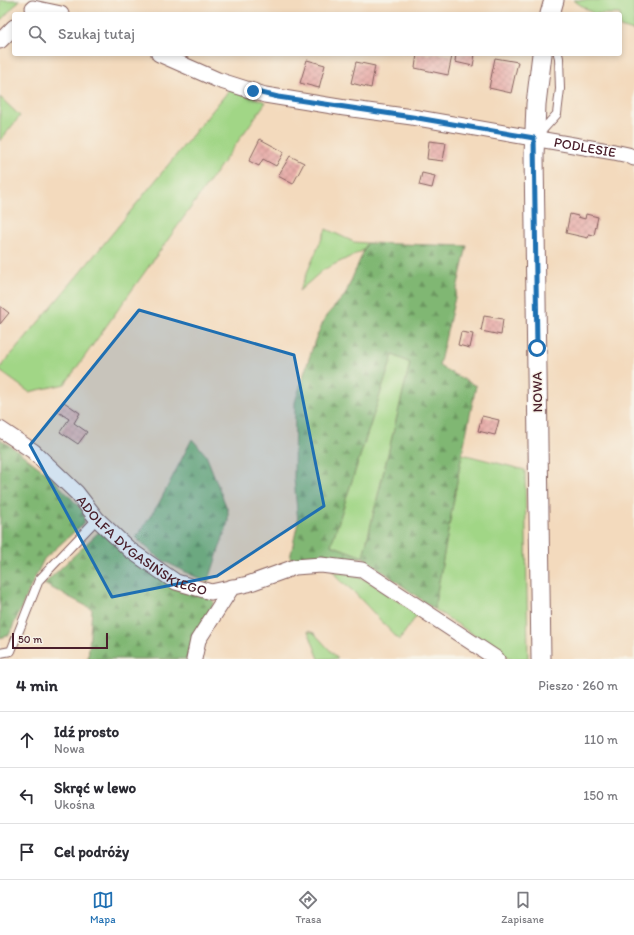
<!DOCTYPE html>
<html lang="pl">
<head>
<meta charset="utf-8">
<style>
  :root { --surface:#fff; --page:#f2f2f3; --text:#2b2b33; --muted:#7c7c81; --line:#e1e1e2; --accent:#1f6fb2 }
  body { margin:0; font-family:Itim,sans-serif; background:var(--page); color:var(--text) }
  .scale { position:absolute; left:12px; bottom:10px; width:96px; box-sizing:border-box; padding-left:4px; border:2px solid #4a1f2b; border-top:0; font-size:11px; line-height:14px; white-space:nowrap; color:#4a1f2b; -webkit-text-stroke:3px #f7f3e8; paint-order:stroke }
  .stop { position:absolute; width:12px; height:12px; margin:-9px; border:3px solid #1f6fb2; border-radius:50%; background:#fff }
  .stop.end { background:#1f6fb2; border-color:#fff; box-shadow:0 1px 4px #0008 }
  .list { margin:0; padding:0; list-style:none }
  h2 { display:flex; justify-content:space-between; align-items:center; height:52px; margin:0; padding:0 16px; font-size:17px }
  h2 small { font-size:13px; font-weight:400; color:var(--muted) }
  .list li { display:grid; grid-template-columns:26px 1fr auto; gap:12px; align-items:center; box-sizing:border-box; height:56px; padding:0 16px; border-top:1px solid var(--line) }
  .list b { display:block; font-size:15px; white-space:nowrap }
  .list p { margin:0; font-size:13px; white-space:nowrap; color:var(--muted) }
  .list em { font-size:13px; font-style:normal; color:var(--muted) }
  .icon { flex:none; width:22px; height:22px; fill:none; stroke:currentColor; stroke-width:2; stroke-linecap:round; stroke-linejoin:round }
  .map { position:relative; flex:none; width:634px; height:659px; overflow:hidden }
  .search { position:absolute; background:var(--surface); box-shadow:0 2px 6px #0003; left:12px; right:12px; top:12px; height:44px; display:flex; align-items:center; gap:10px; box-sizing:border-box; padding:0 14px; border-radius:4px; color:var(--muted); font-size:15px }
  .sheet { height:220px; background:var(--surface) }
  nav { display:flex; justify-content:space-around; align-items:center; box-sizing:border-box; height:56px; border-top:1px solid var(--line); background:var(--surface); font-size:11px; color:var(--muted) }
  nav a { display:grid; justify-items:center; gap:2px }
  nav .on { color:var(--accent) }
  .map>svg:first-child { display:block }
</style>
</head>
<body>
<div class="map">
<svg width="634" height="659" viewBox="0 0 634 659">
  <defs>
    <pattern id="forest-firs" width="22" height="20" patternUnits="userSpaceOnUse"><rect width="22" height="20" fill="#80b773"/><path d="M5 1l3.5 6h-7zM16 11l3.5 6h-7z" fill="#6b945f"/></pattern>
    <pattern id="building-cross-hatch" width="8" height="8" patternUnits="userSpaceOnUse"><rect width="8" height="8" fill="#e8aeaa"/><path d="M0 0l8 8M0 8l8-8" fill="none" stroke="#c89592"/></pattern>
  </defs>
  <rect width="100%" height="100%" fill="#f7f3e8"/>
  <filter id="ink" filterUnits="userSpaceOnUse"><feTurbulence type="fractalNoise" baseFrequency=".025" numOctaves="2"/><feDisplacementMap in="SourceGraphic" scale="8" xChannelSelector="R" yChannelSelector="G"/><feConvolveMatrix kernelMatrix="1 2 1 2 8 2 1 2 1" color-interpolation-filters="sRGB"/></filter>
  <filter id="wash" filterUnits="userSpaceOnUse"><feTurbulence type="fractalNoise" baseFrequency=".012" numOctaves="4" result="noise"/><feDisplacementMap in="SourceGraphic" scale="16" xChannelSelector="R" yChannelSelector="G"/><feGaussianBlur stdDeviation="0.9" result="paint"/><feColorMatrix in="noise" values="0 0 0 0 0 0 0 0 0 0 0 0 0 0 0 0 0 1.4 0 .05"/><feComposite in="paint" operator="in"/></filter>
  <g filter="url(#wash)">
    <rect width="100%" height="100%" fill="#f3dabd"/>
    <g fill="#a1d686" stroke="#767a58">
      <polygon points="0,0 20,0 0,21"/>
      <polygon points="573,0 634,0 634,31 620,27 620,14 594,14"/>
      <polygon points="230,89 266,102 65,384 29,392 0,371 0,368 98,251"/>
      <polygon points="0,97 20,116 0,141"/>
      <polygon points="326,229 354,242 367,243 364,250 323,270 299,291"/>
      <polygon points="393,355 410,363 363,557 331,545"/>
      <polygon points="462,454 525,470 528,659 511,659 434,609"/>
      <polygon points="333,571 349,574 368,581 418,614 399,640 352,590 339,580"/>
      <polygon points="308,631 314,633 338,659 319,659"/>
    </g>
    <g fill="url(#forest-firs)" stroke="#656b4f" fill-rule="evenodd">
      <path d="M367,243L467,246L439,366L476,386L462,454L434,609L363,557L312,563L290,558L298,522L294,478L295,402L315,340L326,316L345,295ZM393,355L410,363L363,557L331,545Z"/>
      <polygon points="0,439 19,452 50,476 84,512 84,523 44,559 31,586 9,635 0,638"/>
      <polygon points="192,439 206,455 228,511 228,522 208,583 160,559 136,538 159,503"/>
      <polygon points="100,531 207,594 214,602 189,659 88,659 92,609 44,584"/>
    </g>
    <g id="blocks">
      <g fill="url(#building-cross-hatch)">
        <polygon points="417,54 444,54 452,56 448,75 415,68"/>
        <polygon points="456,54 475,54 473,66 455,62"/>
        <polygon points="495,58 518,62 511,93 489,88"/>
        <polygon points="307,60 325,65 319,88 300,83"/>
        <polygon points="356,62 375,66 371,88 351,83"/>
        <polygon points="260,139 284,152 276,166 263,159 259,166 249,161"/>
        <polygon points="429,141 446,143 443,161 427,159"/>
        <polygon points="290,156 304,163 293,184 278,176"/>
        <polygon points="422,173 435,176 432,188 419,185"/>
        <polygon points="570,214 578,216 578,217 585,219 586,214 598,217 594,235 589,234 588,238 566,233"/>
        <polygon points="0,306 9,313 0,324"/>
        <polygon points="484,316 503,319 501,335 481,331"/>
        <polygon points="461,332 473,334 470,348 458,345"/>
        <polygon points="64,402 80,413 74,423 87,432 78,444 60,432 69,419 57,411"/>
        <polygon points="482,416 499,420 495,435 478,431"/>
      </g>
    </g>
  </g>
  <g filter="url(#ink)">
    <use href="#blocks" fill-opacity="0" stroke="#85605e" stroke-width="1"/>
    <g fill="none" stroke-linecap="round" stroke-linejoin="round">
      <defs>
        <g id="service">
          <polyline points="538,135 557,114 560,89 559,58 558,54"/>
          <polyline points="0,653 11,651 39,580 97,519"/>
        </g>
        <g id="minor">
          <polyline points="33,8 61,14"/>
          <polyline points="0,41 14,27"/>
          <path id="s1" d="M159,54L218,80L265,95L345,108L412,117L614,152L628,155L634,158"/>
          <path id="s2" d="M0,429L33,451L77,493L97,519L130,550L176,582L211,592L248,584L295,567L321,565L362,570L497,659"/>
          <polyline points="194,659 198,640 232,587"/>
        </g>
        <g id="tertiary">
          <polyline points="550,14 554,0"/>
          <polyline points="541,659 534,156 536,104 542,54"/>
        </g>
      </defs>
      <use href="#service" stroke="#85605e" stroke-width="10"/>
      <use href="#minor" stroke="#85605e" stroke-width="17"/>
      <use href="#tertiary" stroke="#85605e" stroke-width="21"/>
      <use href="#service" stroke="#fff" stroke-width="8"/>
      <use href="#minor" stroke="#fff" stroke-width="15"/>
      <use href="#tertiary" stroke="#fff" stroke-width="19"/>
    </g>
  </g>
  <g fill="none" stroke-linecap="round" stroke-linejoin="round" filter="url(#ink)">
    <polyline stroke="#1f6fb2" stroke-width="5" points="253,91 278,97 412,117 534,138 537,348"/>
  </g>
  <path fill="#1f6fb2" fill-opacity="0.2" stroke="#1f6fb2" stroke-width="3" stroke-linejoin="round" d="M139,310L294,355L324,506L217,576L112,597L30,445Z"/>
  <g text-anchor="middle" stroke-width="3" stroke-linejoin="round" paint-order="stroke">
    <g font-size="14" fill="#4a1f2b" stroke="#f7f3e8">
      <text dy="5" stroke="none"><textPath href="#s1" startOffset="438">PODLESIE</textPath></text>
      <text transform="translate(537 392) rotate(-91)" y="5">NOWA</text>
      <text dy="5" stroke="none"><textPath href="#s2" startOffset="186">ADOLFA DYGASIŃSKIEGO</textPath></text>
    </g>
  </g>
</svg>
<div class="scale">50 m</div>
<div class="stop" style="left:537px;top:348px"></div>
<div class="stop end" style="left:253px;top:91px"></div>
<div class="search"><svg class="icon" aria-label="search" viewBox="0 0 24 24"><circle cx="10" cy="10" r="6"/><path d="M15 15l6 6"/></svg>Szukaj tutaj</div>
</div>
<section class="sheet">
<h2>4 min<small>Pieszo · 260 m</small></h2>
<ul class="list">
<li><svg class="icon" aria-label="ahead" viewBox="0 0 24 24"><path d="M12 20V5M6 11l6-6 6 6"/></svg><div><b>Idź prosto</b><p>Nowa</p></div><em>110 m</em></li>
<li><svg class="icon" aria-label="left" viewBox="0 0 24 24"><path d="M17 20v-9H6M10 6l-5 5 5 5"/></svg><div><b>Skręć w lewo</b><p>Ukośna</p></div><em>150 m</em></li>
<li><svg class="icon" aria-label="arrive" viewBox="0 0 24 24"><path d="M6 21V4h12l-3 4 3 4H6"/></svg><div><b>Cel podróży</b></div></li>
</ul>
</section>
<nav>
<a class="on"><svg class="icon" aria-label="map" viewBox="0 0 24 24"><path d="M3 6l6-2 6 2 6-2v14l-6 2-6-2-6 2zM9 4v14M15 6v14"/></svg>Mapa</a>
<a><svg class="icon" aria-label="directions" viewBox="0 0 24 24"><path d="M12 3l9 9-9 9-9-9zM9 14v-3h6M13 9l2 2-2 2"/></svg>Trasa</a>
<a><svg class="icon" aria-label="saved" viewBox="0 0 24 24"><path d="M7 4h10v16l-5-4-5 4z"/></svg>Zapisane</a>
</nav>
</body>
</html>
